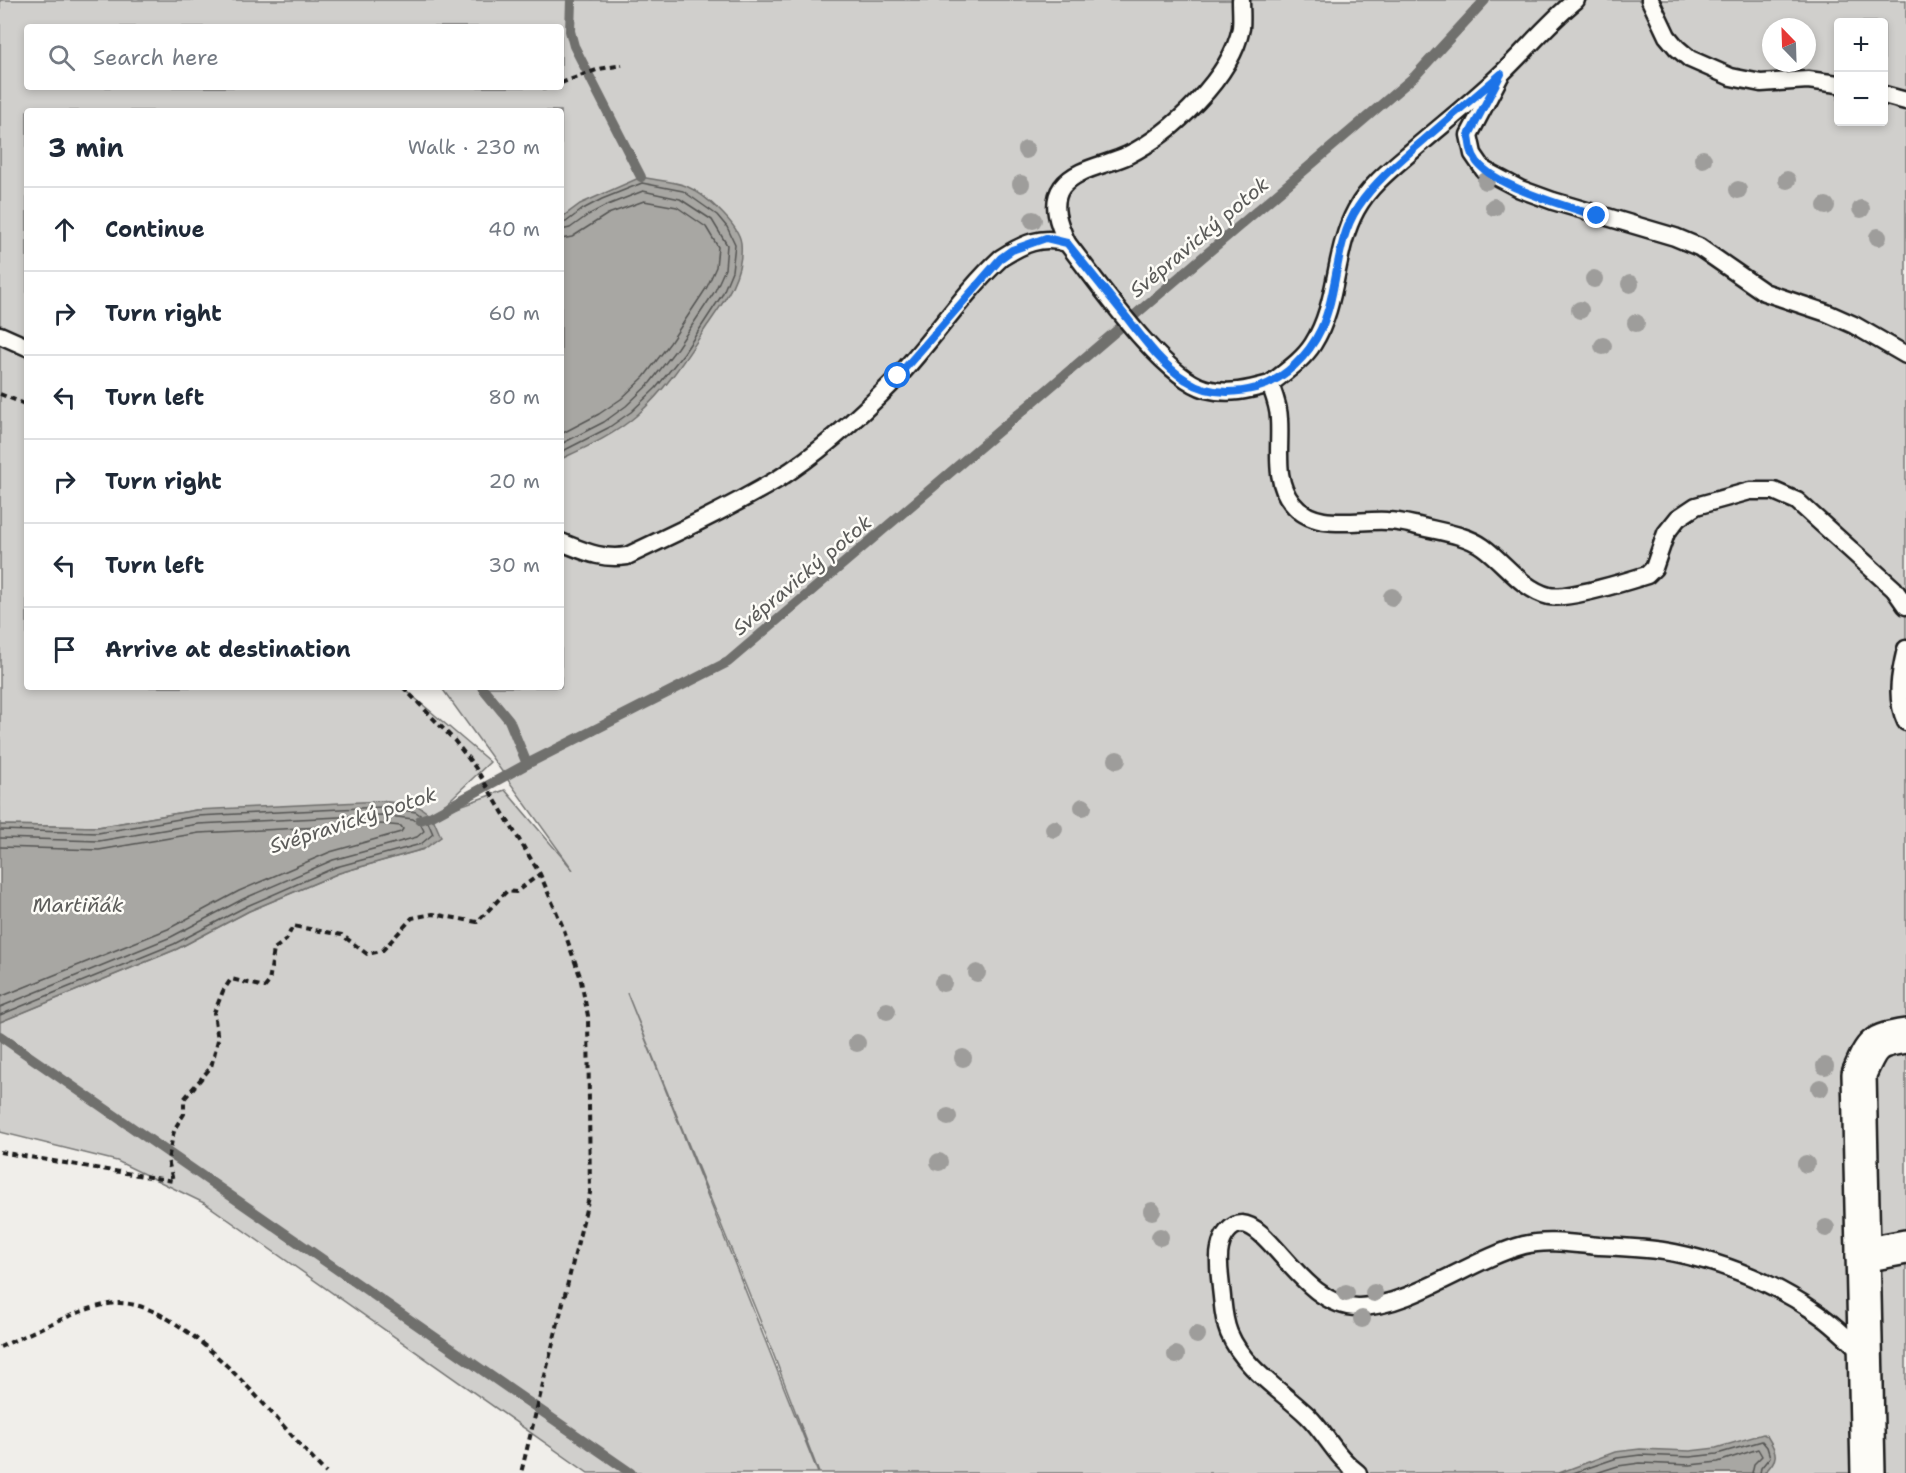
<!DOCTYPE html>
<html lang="en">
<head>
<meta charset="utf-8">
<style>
  :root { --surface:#fff; --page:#f6f6f7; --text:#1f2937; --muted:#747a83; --line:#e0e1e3 }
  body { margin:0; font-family:"Shantell Sans",sans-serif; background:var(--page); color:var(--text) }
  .controls { position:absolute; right:18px; top:18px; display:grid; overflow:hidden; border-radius:6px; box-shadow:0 3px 9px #0003 }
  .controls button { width:54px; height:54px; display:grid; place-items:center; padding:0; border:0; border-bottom:2px solid var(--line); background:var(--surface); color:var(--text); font:30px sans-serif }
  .compass { position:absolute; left:1762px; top:18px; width:54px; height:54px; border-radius:50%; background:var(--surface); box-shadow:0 3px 9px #0003; rotate:337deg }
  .stop { position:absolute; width:18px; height:18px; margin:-14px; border:4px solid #1a73e8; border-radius:50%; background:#fff }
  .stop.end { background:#1a73e8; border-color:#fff; box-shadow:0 2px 6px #0008 }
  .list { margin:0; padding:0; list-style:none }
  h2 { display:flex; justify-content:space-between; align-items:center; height:78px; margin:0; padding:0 24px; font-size:26px }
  h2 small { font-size:20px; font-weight:400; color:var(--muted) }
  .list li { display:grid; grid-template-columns:39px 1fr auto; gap:18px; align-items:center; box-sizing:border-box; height:84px; padding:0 24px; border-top:2px solid var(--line) }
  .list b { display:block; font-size:22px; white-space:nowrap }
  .list em { font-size:20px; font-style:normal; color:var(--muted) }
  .icon { flex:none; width:33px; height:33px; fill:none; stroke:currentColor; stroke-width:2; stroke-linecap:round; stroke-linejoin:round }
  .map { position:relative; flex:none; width:1906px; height:1473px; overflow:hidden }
  .search { position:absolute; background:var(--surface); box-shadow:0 3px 9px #0003; left:24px; top:24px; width:540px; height:66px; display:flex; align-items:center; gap:15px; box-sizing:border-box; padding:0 21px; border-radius:6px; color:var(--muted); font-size:22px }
  .panel { position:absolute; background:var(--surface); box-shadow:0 3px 9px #0003; left:24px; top:108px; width:540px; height:582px; border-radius:6px }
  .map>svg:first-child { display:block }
</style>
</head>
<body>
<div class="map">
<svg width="1906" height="1473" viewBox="0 0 1906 1473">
  <rect width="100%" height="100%" fill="#f0eeea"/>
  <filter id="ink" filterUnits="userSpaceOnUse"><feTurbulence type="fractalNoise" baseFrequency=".0167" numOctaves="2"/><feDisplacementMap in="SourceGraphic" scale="12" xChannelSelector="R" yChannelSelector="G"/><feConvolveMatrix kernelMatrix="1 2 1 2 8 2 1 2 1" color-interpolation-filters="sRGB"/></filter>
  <g filter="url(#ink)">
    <path fill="#d0cfcc" stroke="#767674" stroke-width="1.5" fill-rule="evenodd" d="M0,0H1906V1473H819L766,1335L627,993L818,1473H588L206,1204L117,1161L0,1132V1022L177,949L249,911L339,873L424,849L196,810L98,827L0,825ZM1838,22H1884V122H1838ZM27,27H561V87H27ZM1771,27H1807V63H1771ZM27,111H561V687H441L573,870L505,790L434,815L490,762L402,687H27Z"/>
    <g fill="#a8a7a3" stroke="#706f6d" stroke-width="1.5">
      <path d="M641,177C653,180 675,181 686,186C703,193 739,224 741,243C744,275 724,302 707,326C686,358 666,390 636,416C614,435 587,447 561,459V218L580,204Z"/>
      <polygon points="382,801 418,806 432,816 441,837 424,849 339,873 249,911 177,949 0,1022 0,825 98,827 196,810"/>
      <path d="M1763,1434L1767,1436C1778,1453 1779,1459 1764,1473H1559L1615,1452L1640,1449L1690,1451L1716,1448Z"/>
    </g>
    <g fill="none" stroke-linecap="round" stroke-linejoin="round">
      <g stroke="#545452" stroke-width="1.5">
        <polyline points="561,222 566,222 583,209 602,199 642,183 683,191 717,215 727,227 735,244 732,271 722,295 684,353 656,388 631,412 608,428 561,452"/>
        <polyline points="561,230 570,228 588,215 605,206 643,191 680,199 712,220 727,245 725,269 715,291 677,348 650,383 626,406 604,422 561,444"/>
        <polyline points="561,239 572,237 608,214 644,201 677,207 706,227 718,247 716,267 707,287 670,343 644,377 621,399 599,414 561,434"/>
        <polyline points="0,830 98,833 197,816 382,807 416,812 427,820 433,834 421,844 336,867 247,906 174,944 0,1015"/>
        <polyline points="0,838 99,841 198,824 381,815 413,819 421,825 424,831 417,837 333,860 243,899 171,937 0,1007"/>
        <polyline points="0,847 99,850 199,833 381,824 401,826 403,829 401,832 330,852 239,891 168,929 0,997"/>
        <polyline points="1573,1473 1617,1458 1640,1455 1690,1457 1717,1454 1762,1441 1767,1447 1770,1457 1761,1468 1760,1473"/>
        <polyline points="1596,1473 1618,1466 1640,1463 1690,1465 1718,1462 1758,1449 1762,1456 1754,1464 1752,1473"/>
      </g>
      <g stroke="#706f6d" stroke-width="10">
        <polyline points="571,0 570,31 574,46 641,177"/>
        <polyline points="482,687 509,720 527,764"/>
        <polyline points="420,820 432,816 527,764 728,662 1415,76 1485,0"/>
        <polyline points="0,1036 631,1473"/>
      </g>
      <defs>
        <g id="service">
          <polyline points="1650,0 1667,36 1677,48 1690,59 1731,77 1761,83 1808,80 1838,84"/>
          <polyline points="1501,74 1469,135 1473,154 1484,170 1520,189 1553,201 1675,237 1699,247 1764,292 1827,313 1854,325 1906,355"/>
          <polyline points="1884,95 1906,101"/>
          <path d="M1067,243C1059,225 1050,204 1062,187C1076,168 1108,165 1128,155C1171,134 1232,76 1241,28C1242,19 1241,9 1241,0"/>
          <polyline points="0,335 27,347"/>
          <path d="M1270,384C1285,372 1303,360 1313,344C1339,303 1333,252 1356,210C1369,186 1392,168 1412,151C1442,125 1473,101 1502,73C1527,49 1549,22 1576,0"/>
          <path d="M561,542C584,551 601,560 627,556C678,532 729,508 778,479C821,452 861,415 896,379C933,340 962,294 1001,258C1023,244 1041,235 1067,243C1097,281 1162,377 1206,389C1229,395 1248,390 1270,384C1274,395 1279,407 1279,419C1281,448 1273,480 1292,503C1314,532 1357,519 1387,521C1396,521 1405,523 1414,525C1436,531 1465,534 1483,547C1504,562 1523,590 1549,596C1566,600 1628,581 1647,575L1654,568L1666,533L1678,518L1696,506L1750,491H1774L1797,501L1894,589L1906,606"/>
          <path d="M1906,649C1900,674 1895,698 1906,722"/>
          <path d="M1358,1473C1337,1458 1326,1434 1308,1416C1281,1390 1244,1369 1229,1333C1223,1319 1223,1303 1221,1288C1220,1275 1217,1261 1220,1248C1222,1237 1230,1224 1242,1224C1271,1225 1305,1308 1359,1307C1412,1306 1471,1259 1524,1245C1548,1239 1575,1244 1599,1246C1624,1247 1650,1248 1675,1253C1724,1263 1773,1283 1814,1311C1833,1323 1848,1339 1864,1354"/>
        </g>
        <g id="minor">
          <polyline points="1863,1255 1906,1247"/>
          <path d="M1868,1473L1859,1074C1872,1044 1873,1041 1906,1036"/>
        </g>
      </defs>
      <use href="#service" stroke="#1c1c1c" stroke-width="21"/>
      <use href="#minor" stroke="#1c1c1c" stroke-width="38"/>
      <g stroke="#1c1c1c" stroke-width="4" stroke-dasharray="6 4.5" stroke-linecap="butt">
        <polyline points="561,83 599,69 622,65"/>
        <polyline points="543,89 549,87"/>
        <polyline points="0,394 27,405"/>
        <polyline points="403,687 454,740 475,767 540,874 562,925 580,976 588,1016 590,1193 521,1473"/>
        <polyline points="0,1152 173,1181 168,1160 173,1135 175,1128 184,1114 184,1099 211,1067 218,1040 214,1013 223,991 231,979 265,987 269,982 274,949 286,940 293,926 342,935 367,954 382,951 412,918 433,914 477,922 507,891 516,892 540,874"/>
        <path d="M0,1347C29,1334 90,1303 119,1303C189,1303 279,1425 326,1473"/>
      </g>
      <use href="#service" stroke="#fdfcf7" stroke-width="16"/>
      <use href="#minor" stroke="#fdfcf7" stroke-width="33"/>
    </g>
    <g fill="#9e9d9b">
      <circle cx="1026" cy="150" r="9"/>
      <circle cx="1703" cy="159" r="9"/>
      <circle cx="1787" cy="180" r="9"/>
      <circle cx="1486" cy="181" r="9"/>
      <circle cx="1021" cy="184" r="9"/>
      <circle cx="1738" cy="190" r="9"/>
      <circle cx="1826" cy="206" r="9"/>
      <circle cx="1494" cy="207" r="9"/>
      <circle cx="1861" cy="209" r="9"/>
      <circle cx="1033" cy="220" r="9"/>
      <circle cx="1878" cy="237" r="9"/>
      <circle cx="1594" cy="279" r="9"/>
      <circle cx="1630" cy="284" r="9"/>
      <circle cx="1580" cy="310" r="9"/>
      <circle cx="1636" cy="323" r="9"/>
      <circle cx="1603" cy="346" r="9"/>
      <circle cx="1392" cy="597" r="9"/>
      <circle cx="1117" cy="760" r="9"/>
      <circle cx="1083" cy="807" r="9"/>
      <circle cx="1054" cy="829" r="9"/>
      <circle cx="977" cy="973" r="9"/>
      <circle cx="943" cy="983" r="9"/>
      <circle cx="887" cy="1011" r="9"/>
      <circle cx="857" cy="1043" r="9"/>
      <circle cx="963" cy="1058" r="9"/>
      <circle cx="1825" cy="1066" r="9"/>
      <circle cx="1820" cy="1088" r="9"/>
      <circle cx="948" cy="1117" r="9"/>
      <circle cx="939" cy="1162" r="9"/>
      <circle cx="1806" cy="1164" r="9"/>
      <circle cx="1152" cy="1211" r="9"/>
      <circle cx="1826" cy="1228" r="9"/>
      <circle cx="1160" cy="1237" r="9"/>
      <circle cx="1346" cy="1293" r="9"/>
      <circle cx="1374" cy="1293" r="9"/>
      <circle cx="1362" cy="1319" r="9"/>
      <circle cx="1197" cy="1335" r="9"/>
      <circle cx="1176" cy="1355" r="9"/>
    </g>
  </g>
  <g fill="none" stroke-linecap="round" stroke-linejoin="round" filter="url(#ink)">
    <path stroke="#1a73e8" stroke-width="8" d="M898,376L1001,258L1012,250L1046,238L1067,243C1087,268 1107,293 1127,318C1144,340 1162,365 1186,380C1207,394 1233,394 1256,388C1284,380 1309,355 1321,329C1339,290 1334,243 1358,207C1376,180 1401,160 1425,139C1450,117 1476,96 1501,74L1469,135C1470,145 1471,154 1477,162C1496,187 1566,206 1597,216"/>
  </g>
  <g text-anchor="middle" stroke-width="5" stroke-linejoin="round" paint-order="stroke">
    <g font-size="20" font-style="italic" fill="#5b5b59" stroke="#fdfcf7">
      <text transform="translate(1199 237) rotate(-40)" y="7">Svépravický potok</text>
      <text transform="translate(802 575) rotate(-40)" y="7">Svépravický potok</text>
      <text transform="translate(353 820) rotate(-18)" y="7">Svépravický potok</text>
      <text x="78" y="912">Martiňák</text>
    </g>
  </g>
</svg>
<div class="controls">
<button>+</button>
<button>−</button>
</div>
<svg class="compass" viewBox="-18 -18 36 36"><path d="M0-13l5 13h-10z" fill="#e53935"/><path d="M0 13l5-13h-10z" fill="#747a83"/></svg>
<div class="stop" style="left:898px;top:376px"></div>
<div class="stop end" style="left:1597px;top:216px"></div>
<div class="search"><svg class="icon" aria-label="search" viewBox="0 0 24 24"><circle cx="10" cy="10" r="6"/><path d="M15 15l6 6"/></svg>Search here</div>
<section class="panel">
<h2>3 min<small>Walk · 230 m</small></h2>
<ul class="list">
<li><svg class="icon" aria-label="ahead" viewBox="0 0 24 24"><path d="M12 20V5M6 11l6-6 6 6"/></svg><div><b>Continue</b></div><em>40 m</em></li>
<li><svg class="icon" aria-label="right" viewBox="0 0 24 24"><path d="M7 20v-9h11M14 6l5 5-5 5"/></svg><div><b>Turn right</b></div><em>60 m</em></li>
<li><svg class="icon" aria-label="left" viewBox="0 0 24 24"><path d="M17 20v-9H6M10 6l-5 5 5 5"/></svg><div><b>Turn left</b></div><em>80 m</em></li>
<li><svg class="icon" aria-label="right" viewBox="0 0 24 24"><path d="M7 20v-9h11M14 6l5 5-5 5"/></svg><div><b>Turn right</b></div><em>20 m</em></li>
<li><svg class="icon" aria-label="left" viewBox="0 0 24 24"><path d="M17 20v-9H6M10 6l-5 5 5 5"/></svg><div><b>Turn left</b></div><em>30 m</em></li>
<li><svg class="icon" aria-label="arrive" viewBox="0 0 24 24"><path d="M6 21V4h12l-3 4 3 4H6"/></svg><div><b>Arrive at destination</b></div></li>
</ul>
</section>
</div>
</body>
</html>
